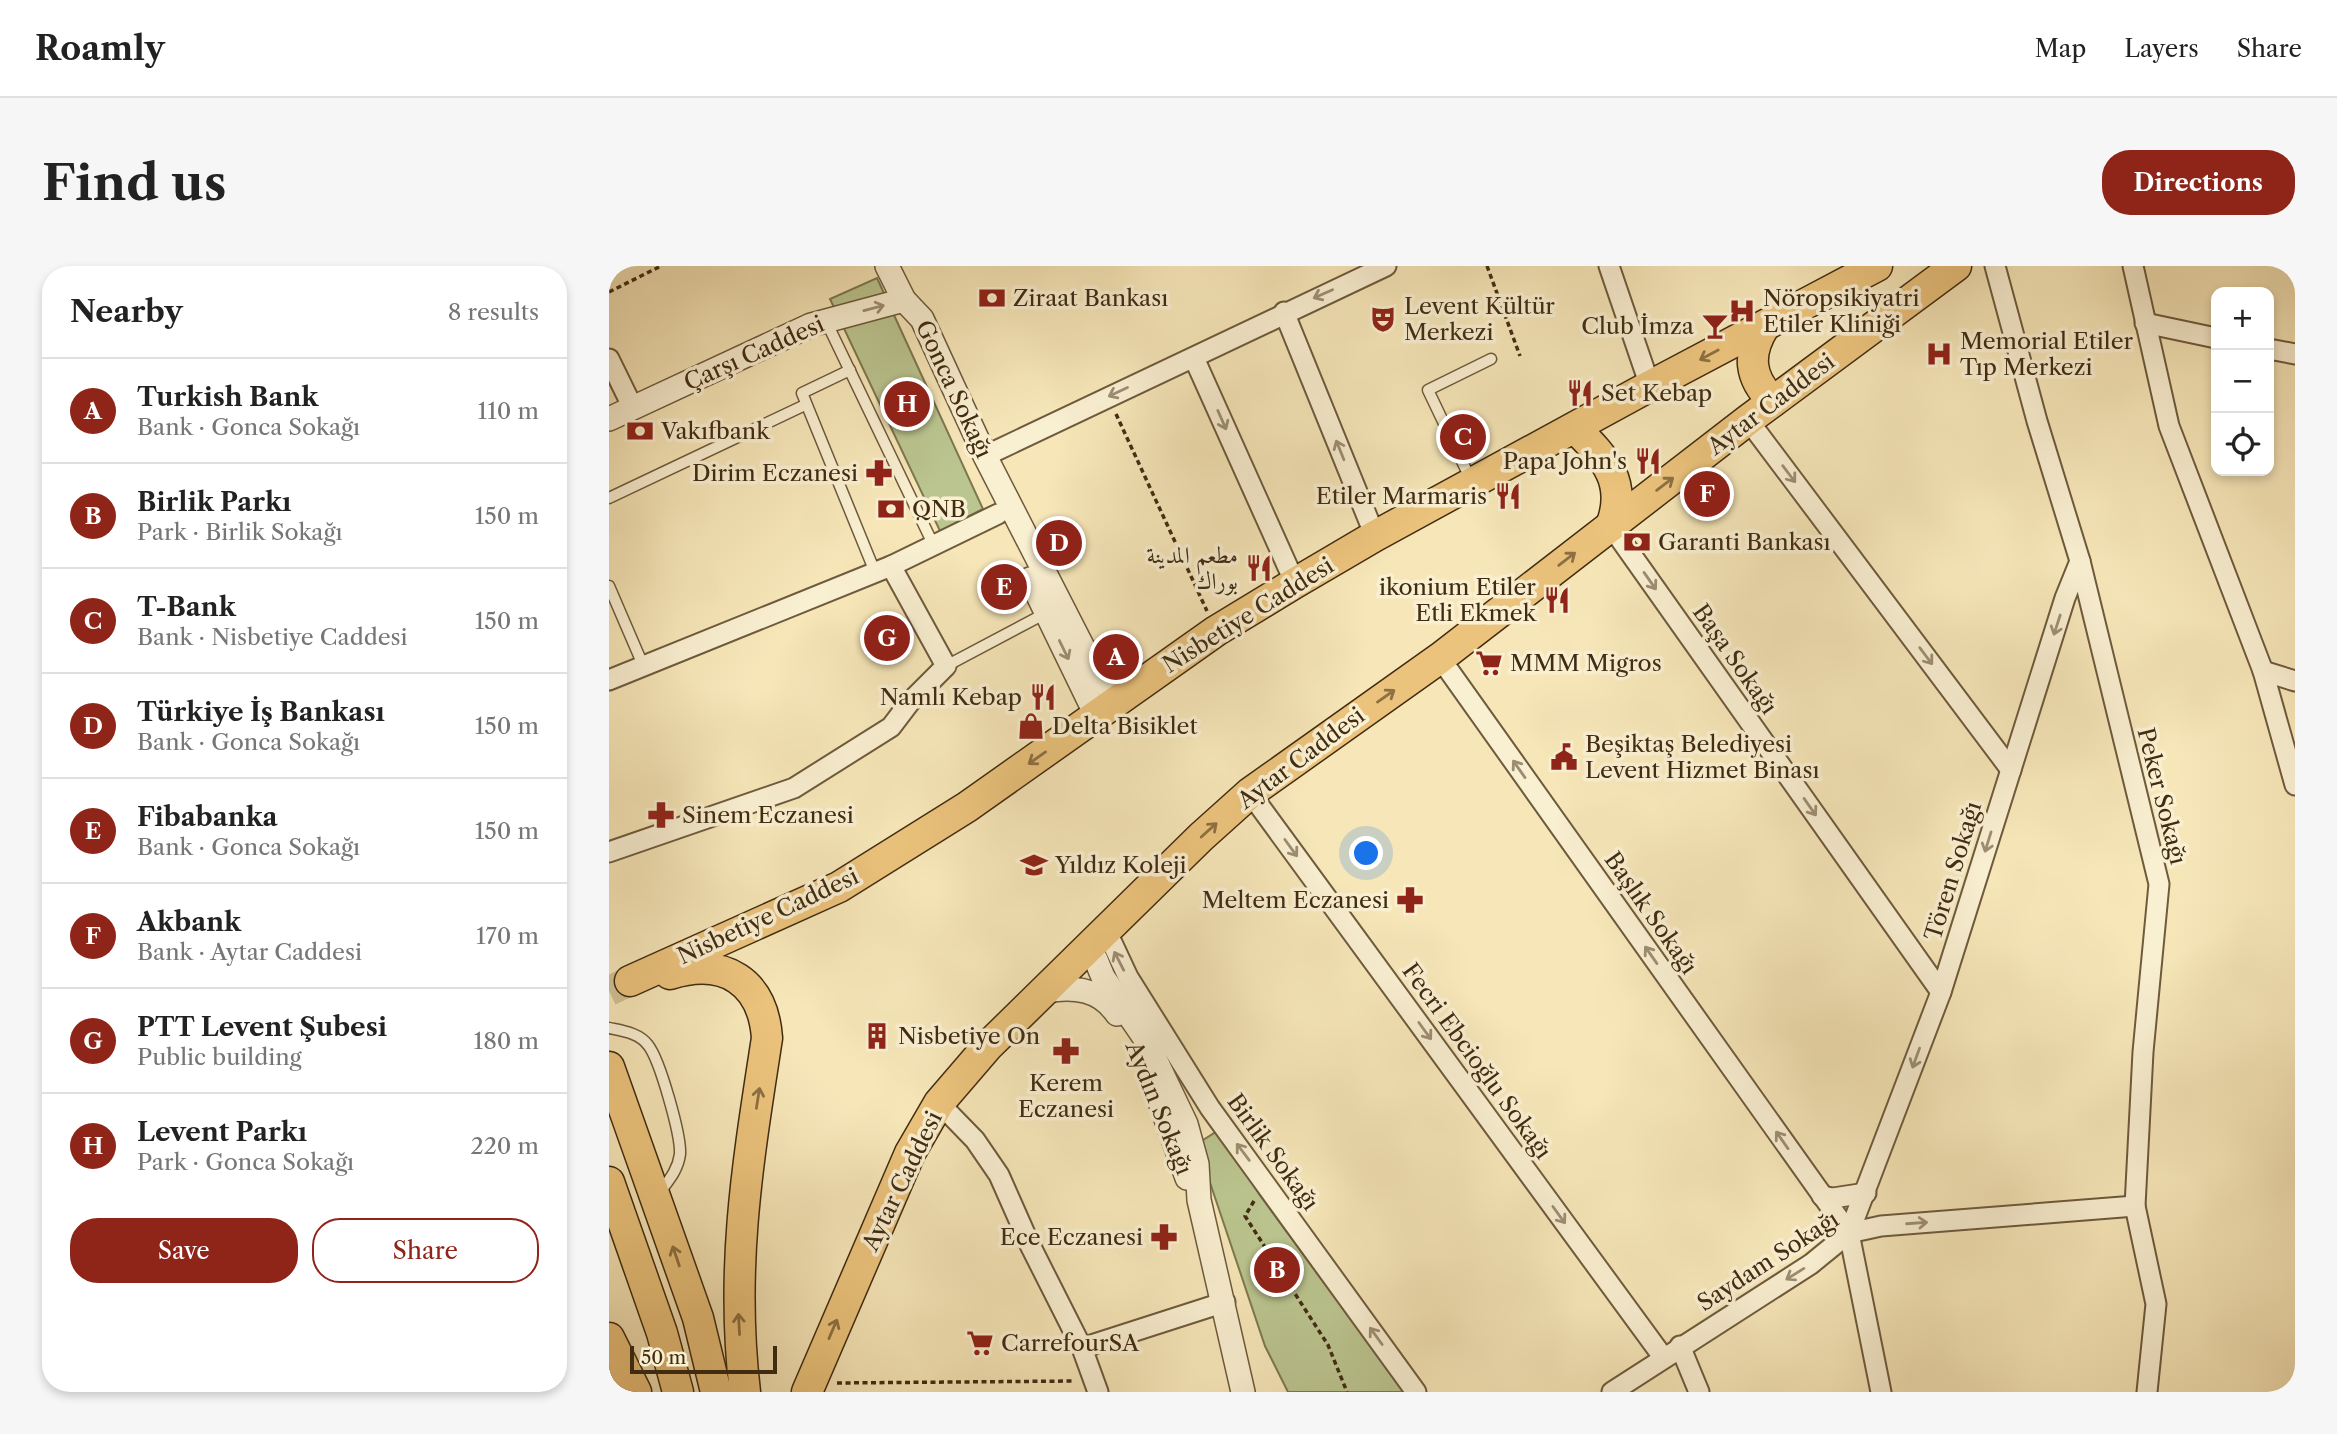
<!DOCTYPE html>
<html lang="en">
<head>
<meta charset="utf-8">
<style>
  :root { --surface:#fff; --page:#f6f6f6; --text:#222; --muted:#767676; --line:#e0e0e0; --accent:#8f2418 }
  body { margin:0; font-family:"Libre Caslon Text",Amiri,serif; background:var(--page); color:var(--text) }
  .controls { position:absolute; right:21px; top:21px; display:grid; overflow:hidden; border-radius:14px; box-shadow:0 4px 10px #0003 }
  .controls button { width:63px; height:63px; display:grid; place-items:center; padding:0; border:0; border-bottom:2px solid var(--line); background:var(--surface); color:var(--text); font:35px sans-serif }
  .scale { position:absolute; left:21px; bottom:18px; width:147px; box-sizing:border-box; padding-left:7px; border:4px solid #412c12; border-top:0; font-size:19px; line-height:24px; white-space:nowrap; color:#412c12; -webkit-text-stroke:5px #f9efd1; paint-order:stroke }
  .you { position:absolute; left:758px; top:588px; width:24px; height:24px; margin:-18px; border:5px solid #fff; border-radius:50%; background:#1a73e8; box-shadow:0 0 0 10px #1a73e833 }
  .badge { display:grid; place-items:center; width:46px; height:46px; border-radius:50%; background:var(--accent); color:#fff; font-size:23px; font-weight:700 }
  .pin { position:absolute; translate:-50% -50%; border:4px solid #fff; box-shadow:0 2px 7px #0006 }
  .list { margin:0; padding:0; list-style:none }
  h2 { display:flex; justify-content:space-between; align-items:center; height:91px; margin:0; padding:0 28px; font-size:30px }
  h2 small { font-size:23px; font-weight:400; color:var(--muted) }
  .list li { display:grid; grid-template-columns:46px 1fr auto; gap:21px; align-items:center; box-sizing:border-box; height:105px; padding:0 28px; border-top:2px solid var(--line) }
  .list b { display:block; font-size:26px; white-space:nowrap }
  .list p { margin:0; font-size:23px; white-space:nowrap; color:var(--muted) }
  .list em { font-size:23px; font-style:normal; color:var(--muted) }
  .actions { display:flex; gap:14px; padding:21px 28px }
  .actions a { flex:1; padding:16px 0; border:2px solid var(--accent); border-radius:28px; text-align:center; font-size:24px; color:var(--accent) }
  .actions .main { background:var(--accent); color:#fff }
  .icon { flex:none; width:38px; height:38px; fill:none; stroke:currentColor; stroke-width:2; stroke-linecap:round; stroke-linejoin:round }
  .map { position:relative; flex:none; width:1686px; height:1126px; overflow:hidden; border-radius:28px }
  header { display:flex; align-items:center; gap:42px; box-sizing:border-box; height:98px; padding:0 35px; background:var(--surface); border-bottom:2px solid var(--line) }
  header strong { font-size:33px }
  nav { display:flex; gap:38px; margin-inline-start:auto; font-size:24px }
  .intro { display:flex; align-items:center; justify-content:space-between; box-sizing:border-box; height:168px; padding:0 42px }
  h1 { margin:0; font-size:49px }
  .button { padding:18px 32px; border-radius:28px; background:var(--accent); color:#fff; font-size:24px; font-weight:700 }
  main { display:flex; gap:42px; padding:0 42px }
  aside { flex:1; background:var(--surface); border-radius:28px; box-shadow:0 4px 10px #0003 }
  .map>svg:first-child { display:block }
</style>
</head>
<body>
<header>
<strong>Roamly</strong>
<nav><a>Map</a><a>Layers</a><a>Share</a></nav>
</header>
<div class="intro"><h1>Find us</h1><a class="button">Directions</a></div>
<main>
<aside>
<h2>Nearby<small>8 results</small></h2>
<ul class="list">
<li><span class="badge">A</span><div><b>Turkish Bank</b><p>Bank · Gonca Sokağı</p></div><em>110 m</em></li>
<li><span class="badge">B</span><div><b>Birlik Parkı</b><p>Park · Birlik Sokağı</p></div><em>150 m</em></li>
<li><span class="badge">C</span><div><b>T-Bank</b><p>Bank · Nisbetiye Caddesi</p></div><em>150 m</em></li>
<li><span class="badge">D</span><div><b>Türkiye İş Bankası</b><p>Bank · Gonca Sokağı</p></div><em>150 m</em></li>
<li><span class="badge">E</span><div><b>Fibabanka</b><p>Bank · Gonca Sokağı</p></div><em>150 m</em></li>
<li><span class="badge">F</span><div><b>Akbank</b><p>Bank · Aytar Caddesi</p></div><em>170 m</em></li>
<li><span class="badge">G</span><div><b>PTT Levent Şubesi</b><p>Public building</p></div><em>180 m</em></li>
<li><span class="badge">H</span><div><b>Levent Parkı</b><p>Park · Gonca Sokağı</p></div><em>220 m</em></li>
</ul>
<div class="actions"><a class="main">Save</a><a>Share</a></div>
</aside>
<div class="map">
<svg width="1686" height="1126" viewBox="0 0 1686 1126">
  <rect width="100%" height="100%" fill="#f6e6b8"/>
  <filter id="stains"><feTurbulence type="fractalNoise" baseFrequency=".00286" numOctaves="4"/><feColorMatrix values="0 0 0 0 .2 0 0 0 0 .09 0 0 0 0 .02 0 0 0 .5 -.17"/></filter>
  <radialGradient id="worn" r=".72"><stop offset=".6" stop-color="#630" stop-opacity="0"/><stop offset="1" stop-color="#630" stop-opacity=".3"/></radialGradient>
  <g fill="#bbc58f" stroke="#7e7850" stroke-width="2">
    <polygon points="268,12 374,243 331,265 221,33"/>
    <polygon points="610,864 650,928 795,1126 679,1126 656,1080 588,878"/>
  </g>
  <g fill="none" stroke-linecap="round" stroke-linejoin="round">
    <polyline stroke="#d2c197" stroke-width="30" stroke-dasharray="30 15" stroke-linecap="butt" points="0,725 21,715"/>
    <defs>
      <g id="service">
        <polyline points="217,55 325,280"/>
        <polyline points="241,104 193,127 266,306"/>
        <polyline points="862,214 819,124 882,93"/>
        <polyline points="0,232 196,139"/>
        <polyline points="0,320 34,399"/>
        <polyline points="337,400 437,347"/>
        <path d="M0,762C14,765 30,767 39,779C51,794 72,869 71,888C69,904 60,914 51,926"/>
      </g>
      <g id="minor">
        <polyline points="1000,0 1041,120"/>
        <polyline points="1386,0 1428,155 1471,295 1550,618 1534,786 1526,940 1547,1038 1538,1126"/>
        <polyline points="1524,0 1560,160 1654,405 1686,519"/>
        <polyline points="675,46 766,270"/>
        <polyline points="1536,57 1607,72"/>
        <polyline points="1660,83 1686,88"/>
        <polyline points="585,92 686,317"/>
        <polyline points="0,93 24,142"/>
        <polyline points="1139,154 1402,504"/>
        <polyline points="376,190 777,0"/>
        <polyline points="1002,260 1332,726"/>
        <polyline points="831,392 1240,967 1272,1126"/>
        <polyline points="1654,405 1686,415"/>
        <polyline points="0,414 282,300 389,248"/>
        <polyline points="641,527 1054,1091"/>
        <polyline points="0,586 185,522 282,461 301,436 337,400 282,300"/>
        <polyline points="498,666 519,711 601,842 807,1126"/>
        <polyline points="330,837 366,874 390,909 421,979 473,1082 489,1126"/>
        <polyline points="1213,930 1224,932 1257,927"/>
        <polyline points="1240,967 1332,726 1456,332 1471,295"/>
        <polyline points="1071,1080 1090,1126"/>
        <polyline points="473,1082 616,1036"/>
        <polyline points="1003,1126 1202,998 1240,967 1272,960 1526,940"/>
      </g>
      <g id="tertiary">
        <polyline points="278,0 295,34 313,53 376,190 485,403 509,435"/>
        <polyline points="0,153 202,59 295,34"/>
        <polyline points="421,313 487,449"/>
        <polyline points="482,682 494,711 537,774 577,858 588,898 590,934 634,1126"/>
        <path d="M437,725C465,720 491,723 508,748"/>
        <polyline points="546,822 578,912"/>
      </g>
      <g id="primary">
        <path d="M1155,61C1138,88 1140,112 1164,135"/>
        <path d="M966,162C996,192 1019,216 1002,260"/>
        <path d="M61,708C116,691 154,716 158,772C139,895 121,1001 136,1126"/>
        <polyline points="21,715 230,621 358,541 607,365 686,317 766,270 1041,120 1268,0"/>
        <polyline points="0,801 89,1052 107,1126"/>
        <polyline points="0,916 53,1067 69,1126"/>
        <polyline points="0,1072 27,1126"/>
        <polyline points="198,1126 301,887 330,837 379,780 592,571 641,527 831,392 1139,154 1347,0"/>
      </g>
    </defs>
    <use href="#service" stroke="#6e5a3c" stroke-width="13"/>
    <use href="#minor" stroke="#6e5a3c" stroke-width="23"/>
    <use href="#tertiary" stroke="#6e5a3c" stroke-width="26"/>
    <use href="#primary" stroke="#412c12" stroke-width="33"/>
    <g stroke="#412c12" stroke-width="3.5" stroke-dasharray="5 3.5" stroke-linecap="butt">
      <polyline points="878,0 911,90"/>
      <polyline points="0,26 52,0"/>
      <polyline points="507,148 598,345"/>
      <polyline points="645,935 636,950 719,1079 738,1126"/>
      <polyline points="228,1117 465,1115"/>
    </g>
    <use href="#service" stroke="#f9efd1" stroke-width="10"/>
    <use href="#minor" stroke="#f9efd1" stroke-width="19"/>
    <use href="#tertiary" stroke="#f9efd1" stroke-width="23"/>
    <use href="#primary" stroke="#ebc37c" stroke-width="30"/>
  </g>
  <defs><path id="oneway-shaft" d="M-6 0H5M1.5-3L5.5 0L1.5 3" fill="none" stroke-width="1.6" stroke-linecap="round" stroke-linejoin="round" transform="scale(1.75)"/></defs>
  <g stroke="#9d8e72">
    <use href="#oneway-shaft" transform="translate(714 28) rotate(156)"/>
    <use href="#oneway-shaft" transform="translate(265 42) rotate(-15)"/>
    <use href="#oneway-shaft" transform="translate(509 126) rotate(155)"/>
    <use href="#oneway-shaft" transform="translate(613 154) rotate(66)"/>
    <use href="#oneway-shaft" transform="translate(731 184) rotate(-112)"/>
    <use href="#oneway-shaft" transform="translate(1180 208) rotate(53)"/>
    <use href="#oneway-shaft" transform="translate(1041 315) rotate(55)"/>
    <use href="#oneway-shaft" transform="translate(1448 359) rotate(108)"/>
    <use href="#oneway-shaft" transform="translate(455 384) rotate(64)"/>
    <use href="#oneway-shaft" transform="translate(1317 390) rotate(53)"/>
    <use href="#oneway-shaft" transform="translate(910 503) rotate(-125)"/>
    <use href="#oneway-shaft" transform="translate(1201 541) rotate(55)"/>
    <use href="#oneway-shaft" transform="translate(1379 576) rotate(107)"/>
    <use href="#oneway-shaft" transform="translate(682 582) rotate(54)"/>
    <use href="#oneway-shaft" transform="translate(1042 689) rotate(-125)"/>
    <use href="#oneway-shaft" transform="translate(510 695) rotate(-117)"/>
    <use href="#oneway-shaft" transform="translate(816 765) rotate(54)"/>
    <use href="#oneway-shaft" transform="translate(1307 792) rotate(110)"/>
    <use href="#oneway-shaft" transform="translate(1173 874) rotate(-125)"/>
    <use href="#oneway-shaft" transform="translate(634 886) rotate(-127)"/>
    <use href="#oneway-shaft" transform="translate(950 949) rotate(54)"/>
    <use href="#oneway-shaft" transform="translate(1308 957) rotate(-4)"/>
    <use href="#oneway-shaft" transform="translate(1186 1008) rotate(148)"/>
    <use href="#oneway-shaft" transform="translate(767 1070) rotate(-126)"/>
  </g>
  <g stroke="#8e7042">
    <use href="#oneway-shaft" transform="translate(1100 89) rotate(152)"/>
    <use href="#oneway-shaft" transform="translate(1056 218) rotate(-37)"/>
    <use href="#oneway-shaft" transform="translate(958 293) rotate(-38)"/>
    <use href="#oneway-shaft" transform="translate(777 430) rotate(-35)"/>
    <use href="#oneway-shaft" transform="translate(428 492) rotate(145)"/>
    <use href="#oneway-shaft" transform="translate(600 564) rotate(-42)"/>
    <use href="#oneway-shaft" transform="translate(149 832) rotate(-81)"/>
    <use href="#oneway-shaft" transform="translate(67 990) rotate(-109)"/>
    <use href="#oneway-shaft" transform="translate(130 1058) rotate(-93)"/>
    <use href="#oneway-shaft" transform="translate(224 1063) rotate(-67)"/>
  </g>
  <defs>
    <symbol id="bank-bare" viewBox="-9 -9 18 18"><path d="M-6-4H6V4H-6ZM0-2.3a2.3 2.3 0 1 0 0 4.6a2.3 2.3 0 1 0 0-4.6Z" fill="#8f2418" stroke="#f9efd1" stroke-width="2.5" paint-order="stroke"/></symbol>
    <symbol id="hospital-bare" viewBox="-9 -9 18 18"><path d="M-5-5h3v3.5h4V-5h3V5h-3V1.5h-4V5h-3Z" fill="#8f2418" stroke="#f9efd1" stroke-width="2.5" paint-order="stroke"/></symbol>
    <symbol id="theatre-bare" viewBox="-9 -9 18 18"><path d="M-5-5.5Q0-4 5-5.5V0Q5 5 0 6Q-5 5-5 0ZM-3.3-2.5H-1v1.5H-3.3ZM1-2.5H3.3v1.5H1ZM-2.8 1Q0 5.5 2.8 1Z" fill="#8f2418" stroke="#f9efd1" stroke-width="2.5" paint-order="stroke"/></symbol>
    <symbol id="bar-bare" viewBox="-9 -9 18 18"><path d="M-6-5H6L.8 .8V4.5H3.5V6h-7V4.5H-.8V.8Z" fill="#8f2418" stroke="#f9efd1" stroke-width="2.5" paint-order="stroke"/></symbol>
    <symbol id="restaurant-bare" viewBox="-9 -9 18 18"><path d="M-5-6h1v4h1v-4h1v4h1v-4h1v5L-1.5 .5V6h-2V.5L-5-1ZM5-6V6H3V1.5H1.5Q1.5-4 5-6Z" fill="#8f2418" stroke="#f9efd1" stroke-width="2.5" paint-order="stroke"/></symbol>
    <symbol id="pharmacy-bare" viewBox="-9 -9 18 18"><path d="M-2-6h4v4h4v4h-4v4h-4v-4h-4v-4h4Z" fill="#8f2418" stroke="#f9efd1" stroke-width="2.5" paint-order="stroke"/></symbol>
    <symbol id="supermarket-bare" viewBox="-9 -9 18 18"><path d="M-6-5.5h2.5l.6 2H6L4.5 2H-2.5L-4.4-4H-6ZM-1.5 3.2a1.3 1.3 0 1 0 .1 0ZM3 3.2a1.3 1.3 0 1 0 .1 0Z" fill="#8f2418" stroke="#f9efd1" stroke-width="2.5" paint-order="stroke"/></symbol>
    <symbol id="shop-bare" viewBox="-9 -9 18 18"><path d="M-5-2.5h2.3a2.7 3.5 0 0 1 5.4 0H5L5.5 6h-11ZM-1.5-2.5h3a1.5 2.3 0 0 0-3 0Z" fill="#8f2418" stroke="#f9efd1" stroke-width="2.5" paint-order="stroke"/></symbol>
    <symbol id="civic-bare" viewBox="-9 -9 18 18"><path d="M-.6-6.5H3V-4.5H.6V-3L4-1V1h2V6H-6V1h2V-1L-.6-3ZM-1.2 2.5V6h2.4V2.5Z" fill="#8f2418" stroke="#f9efd1" stroke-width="2.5" paint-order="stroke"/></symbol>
    <symbol id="school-bare" viewBox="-9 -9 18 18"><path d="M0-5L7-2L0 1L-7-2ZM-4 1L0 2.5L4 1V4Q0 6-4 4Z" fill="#8f2418" stroke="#f9efd1" stroke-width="2.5" paint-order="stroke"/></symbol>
    <symbol id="building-bare" viewBox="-9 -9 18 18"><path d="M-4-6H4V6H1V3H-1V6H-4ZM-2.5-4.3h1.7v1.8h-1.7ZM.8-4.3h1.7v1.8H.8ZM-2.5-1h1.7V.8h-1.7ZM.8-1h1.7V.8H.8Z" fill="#8f2418" stroke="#f9efd1" stroke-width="2.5" paint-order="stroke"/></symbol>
  </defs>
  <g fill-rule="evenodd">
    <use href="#bank-bare" x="364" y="13" width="38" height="38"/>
    <use href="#hospital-bare" x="1114" y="26" width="38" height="38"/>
    <use href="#theatre-bare" x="755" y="34" width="38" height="38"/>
    <use href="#bar-bare" x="1087" y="41" width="38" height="38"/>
    <use href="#hospital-bare" x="1311" y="69" width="38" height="38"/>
    <use href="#restaurant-bare" x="952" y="108" width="38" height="38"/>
    <use href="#bank-bare" x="12" y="146" width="38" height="38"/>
    <use href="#restaurant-bare" x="1020" y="176" width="38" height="38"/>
    <use href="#pharmacy-bare" x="251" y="188" width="38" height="38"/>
    <use href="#restaurant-bare" x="880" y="211" width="38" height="38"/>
    <use href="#bank-bare" x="263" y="224" width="38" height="38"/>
    <use href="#bank-bare" x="1009" y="257" width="38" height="38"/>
    <use href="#restaurant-bare" x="631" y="283" width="38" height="38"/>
    <use href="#restaurant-bare" x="929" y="315" width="38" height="38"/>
    <use href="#supermarket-bare" x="861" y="378" width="38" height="38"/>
    <use href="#restaurant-bare" x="415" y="412" width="38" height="38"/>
    <use href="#shop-bare" x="403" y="441" width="38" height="38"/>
    <use href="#civic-bare" x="936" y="472" width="38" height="38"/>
    <use href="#pharmacy-bare" x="33" y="530" width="38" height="38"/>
    <use href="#school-bare" x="406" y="580" width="38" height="38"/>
    <use href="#pharmacy-bare" x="782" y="615" width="38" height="38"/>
    <use href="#building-bare" x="249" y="751" width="38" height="38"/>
    <use href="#pharmacy-bare" x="438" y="766" width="38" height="38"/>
    <use href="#pharmacy-bare" x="536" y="952" width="38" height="38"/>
    <use href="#supermarket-bare" x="352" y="1058" width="38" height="38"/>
  </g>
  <g text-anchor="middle" stroke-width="7" stroke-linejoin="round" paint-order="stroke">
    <g font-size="23" fill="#412c12" stroke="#f9efd1" text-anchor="start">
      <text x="404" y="40">Ziraat Bankası</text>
      <text x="1154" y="40">Nöropsikiyatri<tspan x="1154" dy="26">Etiler Kliniği</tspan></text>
      <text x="795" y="48">Levent Kültür<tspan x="795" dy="26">Merkezi</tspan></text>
      <text x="1085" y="68" text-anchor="end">Club İmza</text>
      <text x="1351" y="83">Memorial Etiler<tspan x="1351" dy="26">Tıp Merkezi</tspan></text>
      <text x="992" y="135">Set Kebap</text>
      <text x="52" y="173">Vakıfbank</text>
      <text x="1018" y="203" text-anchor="end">Papa John's</text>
      <text x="249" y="215" text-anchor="end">Dirim Eczanesi</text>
      <text x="878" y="238" text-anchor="end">Etiler Marmaris</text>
      <text x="303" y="251">QNB</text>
      <text x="1049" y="284">Garanti Bankası</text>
      <text x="629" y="297" text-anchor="end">مطعم المدينة<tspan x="629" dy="26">بوراك</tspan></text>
      <text x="927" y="329" text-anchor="end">ikonium Etiler<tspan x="927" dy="26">Etli Ekmek</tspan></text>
      <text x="901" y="405">MMM Migros</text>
      <text x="413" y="439" text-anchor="end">Namlı Kebap</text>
      <text x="443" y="468">Delta Bisiklet</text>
      <text x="976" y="486">Beşiktaş Belediyesi<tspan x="976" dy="26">Levent Hizmet Binası</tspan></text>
      <text x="73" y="557">Sinem Eczanesi</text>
      <text x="446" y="607">Yıldız Koleji</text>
      <text x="780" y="642" text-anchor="end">Meltem Eczanesi</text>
      <text x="289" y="778">Nisbetiye On</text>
      <text x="457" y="825" text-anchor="middle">Kerem<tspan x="457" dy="26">Eczanesi</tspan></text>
      <text x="534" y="979" text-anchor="end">Ece Eczanesi</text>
      <text x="392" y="1085">CarrefourSA</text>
    </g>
    <g font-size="23" fill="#412c12" stroke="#f9efd1">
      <text transform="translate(145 87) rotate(-24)" y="8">Çarşı Caddesi</text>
      <text transform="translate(345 123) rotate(65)" y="8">Gonca Sokağı</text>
      <text transform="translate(1162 138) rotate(-37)" y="8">Aytar Caddesi</text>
      <text transform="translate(639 349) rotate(-32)" y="8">Nisbetiye Caddesi</text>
      <text transform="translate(1126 393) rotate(55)" y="8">Başa Sokağı</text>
      <text transform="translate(692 492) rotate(-37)" y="8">Aytar Caddesi</text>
      <text transform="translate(1553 530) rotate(76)" y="8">Peker Sokağı</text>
      <text transform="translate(1344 605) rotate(-73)" y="8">Tören Sokağı</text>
      <text transform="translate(1042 647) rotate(55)" y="8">Başlık Sokağı</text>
      <text transform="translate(159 650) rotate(-25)" y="8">Nisbetiye Caddesi</text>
      <text transform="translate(868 795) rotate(54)" y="8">Fecri Ebcioğlu Sokağı</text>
      <text transform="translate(550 842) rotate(68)" y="8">Aydın Sokağı</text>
      <text transform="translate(664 886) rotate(54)" y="8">Birlik Sokağı</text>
      <text transform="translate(293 915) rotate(-64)" y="8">Aytar Caddesi</text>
      <text transform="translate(1159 995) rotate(-33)" y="8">Saydam Sokağı</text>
    </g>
  </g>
  <rect width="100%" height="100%" filter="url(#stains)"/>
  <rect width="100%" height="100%" fill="url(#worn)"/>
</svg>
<div class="controls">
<button>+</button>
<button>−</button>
<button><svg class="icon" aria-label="locate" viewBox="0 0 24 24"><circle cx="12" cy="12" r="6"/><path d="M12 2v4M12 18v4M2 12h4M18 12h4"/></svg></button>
</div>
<div class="scale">50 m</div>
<div class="you"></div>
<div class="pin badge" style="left:507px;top:391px">A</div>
<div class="pin badge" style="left:668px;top:1004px">B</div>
<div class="pin badge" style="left:854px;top:171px">C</div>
<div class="pin badge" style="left:450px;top:277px">D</div>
<div class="pin badge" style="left:395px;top:321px">E</div>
<div class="pin badge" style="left:1098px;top:228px">F</div>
<div class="pin badge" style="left:278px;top:372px">G</div>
<div class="pin badge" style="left:298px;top:138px">H</div>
</div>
</main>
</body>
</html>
